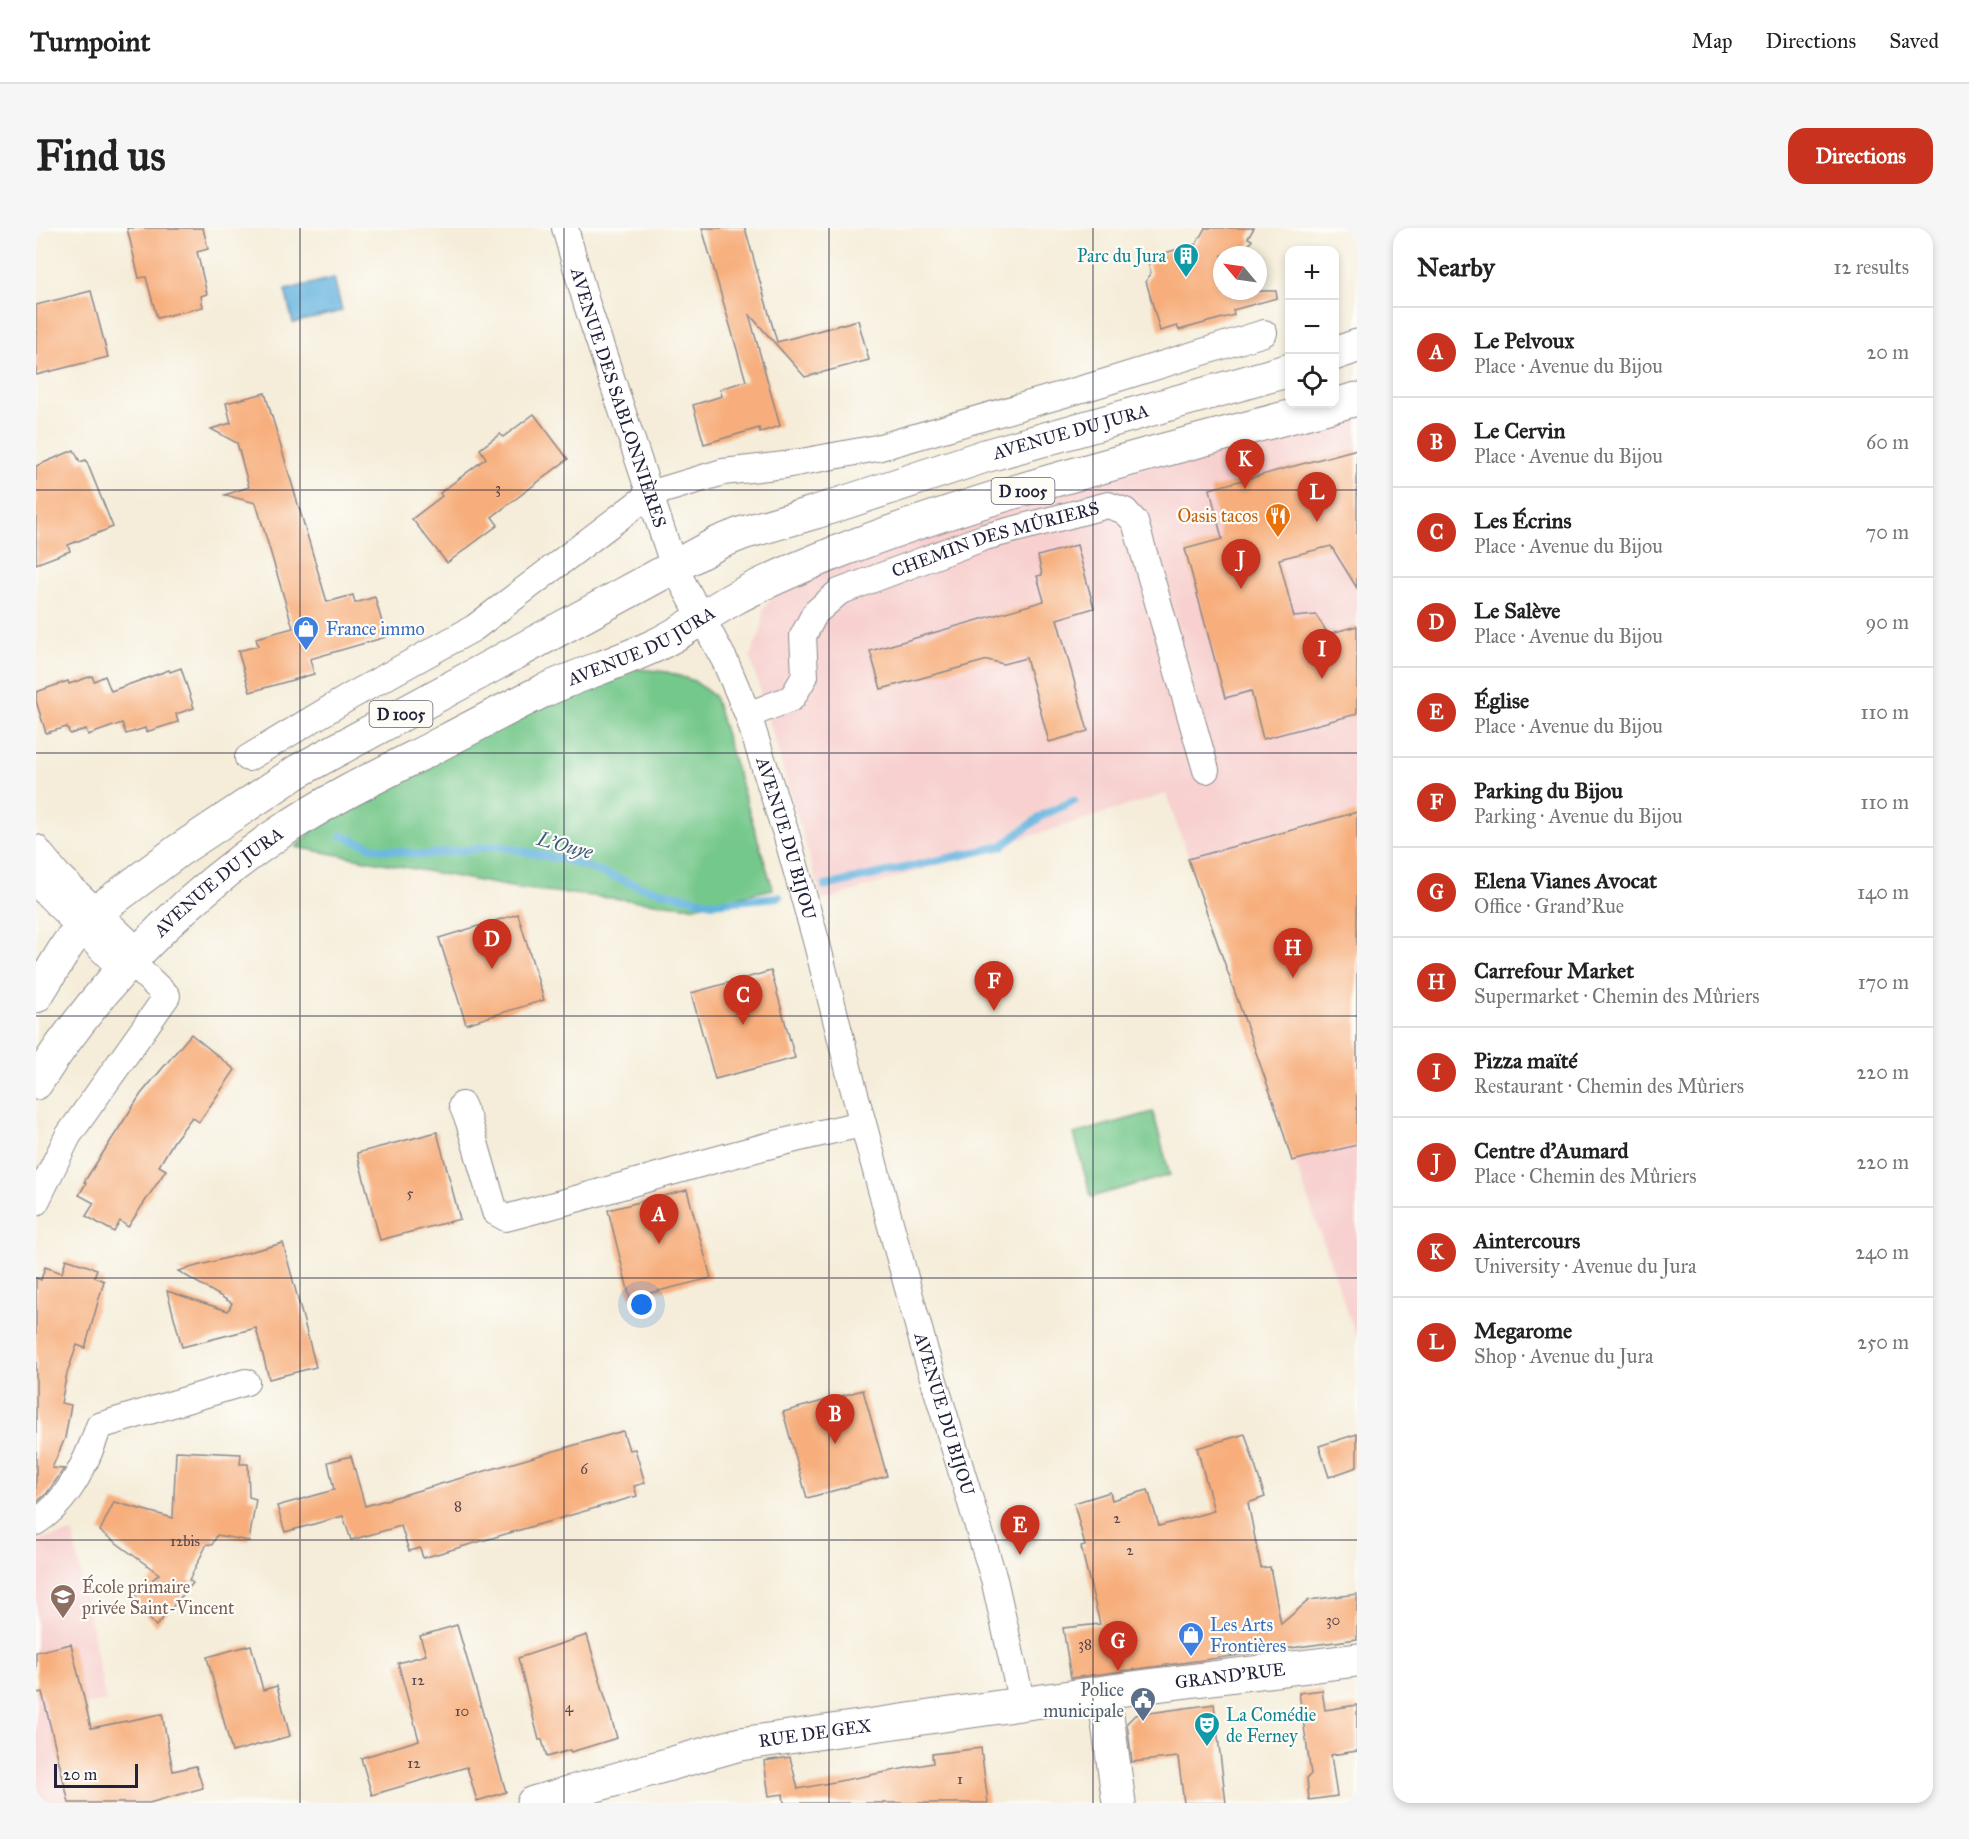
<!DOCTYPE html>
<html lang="en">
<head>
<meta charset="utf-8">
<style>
  :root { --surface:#fff; --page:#f6f6f6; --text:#222; --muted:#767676; --line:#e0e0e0; --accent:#c8321e }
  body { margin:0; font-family:"IM FELL Great Primer",serif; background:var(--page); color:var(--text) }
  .controls { position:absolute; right:18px; top:18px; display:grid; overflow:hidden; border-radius:12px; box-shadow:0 3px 9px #0003 }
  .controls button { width:54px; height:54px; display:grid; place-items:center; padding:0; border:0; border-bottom:2px solid var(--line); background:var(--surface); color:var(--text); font:30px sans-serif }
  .compass { position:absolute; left:1177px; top:18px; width:54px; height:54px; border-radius:50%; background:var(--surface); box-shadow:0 3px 9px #0003; rotate:299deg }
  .scale { position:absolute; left:18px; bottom:15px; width:84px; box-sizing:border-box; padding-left:6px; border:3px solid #22223b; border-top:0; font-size:16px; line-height:21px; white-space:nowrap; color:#22223b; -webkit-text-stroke:4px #fdfcf7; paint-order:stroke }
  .you { position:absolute; left:606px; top:1077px; width:21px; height:21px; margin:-15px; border:4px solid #fff; border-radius:50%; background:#1a73e8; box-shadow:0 0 0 9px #1a73e833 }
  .badge { display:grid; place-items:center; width:39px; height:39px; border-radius:50%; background:var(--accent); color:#fff; font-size:20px; font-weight:700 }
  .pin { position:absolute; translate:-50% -50px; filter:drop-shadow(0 2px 3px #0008) }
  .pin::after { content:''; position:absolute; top:32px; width:21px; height:18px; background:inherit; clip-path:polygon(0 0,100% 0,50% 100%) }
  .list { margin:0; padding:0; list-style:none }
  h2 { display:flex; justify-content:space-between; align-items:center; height:78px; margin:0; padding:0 24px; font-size:26px }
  h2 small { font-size:20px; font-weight:400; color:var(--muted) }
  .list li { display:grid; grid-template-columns:39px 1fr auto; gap:18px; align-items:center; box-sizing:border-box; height:90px; padding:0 24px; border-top:2px solid var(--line) }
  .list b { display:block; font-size:22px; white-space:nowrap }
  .list p { margin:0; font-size:20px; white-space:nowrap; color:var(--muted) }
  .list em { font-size:20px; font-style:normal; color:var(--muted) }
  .icon { flex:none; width:33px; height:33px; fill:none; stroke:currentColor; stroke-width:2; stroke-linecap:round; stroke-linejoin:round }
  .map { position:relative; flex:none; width:1321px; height:1575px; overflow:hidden; border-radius:18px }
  header { display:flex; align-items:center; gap:36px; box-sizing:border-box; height:84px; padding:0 30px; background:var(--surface); border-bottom:2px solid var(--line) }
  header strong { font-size:28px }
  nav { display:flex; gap:33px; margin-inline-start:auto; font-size:21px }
  .intro { display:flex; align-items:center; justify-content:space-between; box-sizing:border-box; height:144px; padding:0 36px }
  h1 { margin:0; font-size:42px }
  .button { padding:15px 27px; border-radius:18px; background:var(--accent); color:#fff; font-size:21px; font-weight:700 }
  main { display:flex; gap:36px; padding:0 36px }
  aside { flex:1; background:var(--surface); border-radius:18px; box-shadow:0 3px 9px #0003 }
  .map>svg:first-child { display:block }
</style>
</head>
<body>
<header>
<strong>Turnpoint</strong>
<nav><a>Map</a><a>Directions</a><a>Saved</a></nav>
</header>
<div class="intro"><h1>Find us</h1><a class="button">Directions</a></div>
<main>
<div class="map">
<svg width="1321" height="1575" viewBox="0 0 1321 1575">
  <rect width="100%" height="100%" fill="#fdfcf7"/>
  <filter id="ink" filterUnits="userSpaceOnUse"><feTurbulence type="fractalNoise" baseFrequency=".0167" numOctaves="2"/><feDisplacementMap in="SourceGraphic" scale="12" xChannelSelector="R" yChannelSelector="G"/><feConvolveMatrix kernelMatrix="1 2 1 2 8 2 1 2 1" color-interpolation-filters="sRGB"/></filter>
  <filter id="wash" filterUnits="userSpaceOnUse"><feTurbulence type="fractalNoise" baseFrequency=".008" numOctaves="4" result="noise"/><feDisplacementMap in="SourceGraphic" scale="24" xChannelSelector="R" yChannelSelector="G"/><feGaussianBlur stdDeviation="1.35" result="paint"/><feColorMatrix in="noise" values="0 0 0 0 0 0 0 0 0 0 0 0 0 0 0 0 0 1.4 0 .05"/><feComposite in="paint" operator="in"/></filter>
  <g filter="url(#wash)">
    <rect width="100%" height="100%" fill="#f5edd9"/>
    <g fill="#f7d0cf">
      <polygon points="1321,180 1321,1111 1130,566 786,673 714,428 725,403 727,381 747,357 870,306"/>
      <polygon points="37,1305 70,1473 50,1477 72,1575 0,1575 0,1312"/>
    </g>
    <g fill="#74c88b" stroke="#4b7563" stroke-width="1.5">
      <polygon points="595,440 631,444 658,453 678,468 737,661 658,679 481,660 260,619 297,583 496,479"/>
      <polygon points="1117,884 1134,947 1055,969 1038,906"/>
    </g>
    <polygon fill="#65b4df" stroke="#446b8d" stroke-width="1.5" points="298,50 306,83 257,95 249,62"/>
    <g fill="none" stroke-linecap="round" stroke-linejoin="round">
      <g stroke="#65b4df" stroke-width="8">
        <polyline points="306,608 339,620 387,627 462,618 534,633 603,658 676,675 743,669"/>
        <polyline points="789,658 966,618 1007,587 1038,573"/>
      </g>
    </g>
    <g id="blocks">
      <g fill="#f7ae7c">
        <polygon points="91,0 167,0 172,21 161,24 171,66 165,68 167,79 121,90 110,49 103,50"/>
        <polygon points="666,0 709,0 741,114 822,92 833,132 769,149 713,86 744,198 724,204 723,200 668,216 657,177 686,168 684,161 710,153"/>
        <polygon points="1169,0 1218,0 1212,10 1216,12 1207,27 1186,27 1186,63 1240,63 1241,70 1197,82 1198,87 1143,102 1141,98 1124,103 1110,53 1115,45 1111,30 1160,16"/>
        <polygon points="55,63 72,129 0,147 0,77"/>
        <polygon points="229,165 291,374 317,367 319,375 339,369 350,409 274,431 278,446 214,464 202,423 222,418 220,410 257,400 220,275 189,267 213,259 201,215 175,201 195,195 190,175"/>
        <polygon points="498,186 532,231 456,289 462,297 411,335 376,291 406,268 404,265 450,230 444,221 464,206 467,209"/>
        <polygon points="1321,221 1321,360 1295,318 1243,331 1258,389 1280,387 1292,406 1321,398 1321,486 1227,511 1215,463 1189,470 1149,321 1186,311 1174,261"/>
        <polygon points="38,222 44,234 50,232 77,299 32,317 34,323 0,336 0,238"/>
        <polygon points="1041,317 1058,380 1021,391 1052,503 1013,514 990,430 967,436 952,432 845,461 834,423 1008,373 1001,348 1006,347 1002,328"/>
        <polygon points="145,440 158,480 140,486 142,494 110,504 109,500 90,506 86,495 52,507 50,501 34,506 31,499 10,505 0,473 0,464 32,453 33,456 56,448 58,453 69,448 75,463 133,442 134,444"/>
        <polygon points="1321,584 1321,917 1256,933 1243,890 1152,631"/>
        <polygon points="482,686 508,772 430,796 403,710"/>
        <polygon points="735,743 759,830 679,851 655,765"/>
        <polygon points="155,806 199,842 163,894 156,889 138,913 123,938 130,942 92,999 84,993 78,1004 50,988 58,975 43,967 50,955 48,954 105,866"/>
        <polygon points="401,904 424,991 344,1012 321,925"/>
        <polygon points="651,962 675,1050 594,1070 572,982"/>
        <polygon points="247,1015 280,1139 233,1151 220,1100 146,1119 131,1063 192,1083 196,1075 142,1043"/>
        <polygon points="30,1031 61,1041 58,1049 68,1053 49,1120 41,1117 31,1145 25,1175 35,1177 29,1210 16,1240 28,1241 11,1265 0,1275 0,1050 5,1052 9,1039 26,1045"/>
        <polygon points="827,1162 851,1248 771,1270 747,1184"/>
        <polygon points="587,1203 593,1222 599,1221 609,1255 598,1258 601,1268 387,1330 384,1320 373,1323 365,1298 315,1312 307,1288 249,1304 241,1278 298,1262 292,1234 315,1228 329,1278"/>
        <polygon points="1209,1206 1229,1269 1212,1275 1225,1340 1234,1339 1245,1396 1273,1372 1321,1366 1321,1411 1035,1450 1027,1400 1064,1396 1045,1319 1049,1318 1038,1275 1074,1264 1076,1272 1112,1262 1123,1298 1178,1283 1161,1220"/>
        <polygon points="1321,1206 1321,1239 1293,1249 1283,1218"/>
        <polygon points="140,1223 205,1226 204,1236 212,1236 213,1269 220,1271 213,1313 181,1307 176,1317 171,1316 153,1352 157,1355 120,1398 95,1371 123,1346 64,1303 78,1274 137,1290"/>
        <polygon points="421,1397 470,1564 441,1573 431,1539 336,1567 325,1530 383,1512 362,1435 390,1427 384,1408"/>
        <polygon points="551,1407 581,1510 535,1524 534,1522 511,1529 506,1512 503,1512 482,1430"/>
        <polygon points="35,1416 55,1500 126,1486 137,1543 160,1538 167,1560 113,1575 33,1575 6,1464 0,1465 0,1424"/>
        <polygon points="215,1417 227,1462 241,1458 254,1508 196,1524 171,1429"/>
        <polygon points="1286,1462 1289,1482 1321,1477 1321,1523 1295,1527 1301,1568 1273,1572 1271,1550 1275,1546 1263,1465"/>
        <polygon points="1178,1476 1190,1575 1148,1575 1142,1529 1096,1534 1091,1495 1099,1487"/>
        <polygon points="945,1520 952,1575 748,1575 747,1566 733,1568 728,1533 754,1529 762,1561 897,1535 896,1526"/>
      </g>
    </g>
  </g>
  <g filter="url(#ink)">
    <use href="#blocks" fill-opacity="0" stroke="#8c888a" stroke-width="1.5"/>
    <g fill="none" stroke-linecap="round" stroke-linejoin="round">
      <defs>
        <g id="street">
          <path id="s1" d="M529,0L551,77L638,339L689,433L712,487L751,609L781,716L816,855L889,1123L958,1351L986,1476"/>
          <path id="s2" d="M712,487L756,470L769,448L767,408L779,385L803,364L949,309L1072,277L1089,283L1099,294L1170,542"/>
          <polyline points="212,530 315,468 438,400 614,266 687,244 749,237 841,220 1060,157 1228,105"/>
          <polyline points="0,620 22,647 103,724"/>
          <polyline points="0,651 6,661 86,742"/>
          <path d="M426,877L433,894L459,984L470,990C589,959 707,920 827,896"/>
          <polyline points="0,974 32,908 131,768 94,733"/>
          <path d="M0,1294C33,1273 51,1234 63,1198L210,1154"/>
        </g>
        <g id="secondary">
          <polyline points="1068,1466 1083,1575"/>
          <path id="s3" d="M497,1575L704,1516L1104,1459L1321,1432"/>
        </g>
        <g id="primary">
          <polyline points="1298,126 1321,118"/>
          <path id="s4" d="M0,768L32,716L60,684L142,623L262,543L682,315L707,305L780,284L949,228L1254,142"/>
          <path id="s5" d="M0,855C64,756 146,671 243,605C287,575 335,551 383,527C423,506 464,484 505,464C542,447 581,435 618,418C646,405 670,386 697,371C730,353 766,338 801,324C969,259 1147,218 1321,171"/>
        </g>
      </defs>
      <use href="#street" stroke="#8c888a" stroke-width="28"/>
      <use href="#secondary" stroke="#8c888a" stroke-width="35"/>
      <use href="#primary" stroke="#8c888a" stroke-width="35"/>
      <use href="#street" stroke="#fff" stroke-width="26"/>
      <use href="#secondary" stroke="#fff" stroke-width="33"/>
      <use href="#primary" stroke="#fff" stroke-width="33"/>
    </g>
  </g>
  <path fill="none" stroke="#22223b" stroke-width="1.5" stroke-opacity="0.55" d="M264,0V1575M528,0V1575M793,0V1575M1057,0V1575M0,262H1321M0,525H1321M0,788H1321M0,1050H1321M0,1312H1321"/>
  <defs>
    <symbol id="building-pin" viewBox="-11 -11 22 30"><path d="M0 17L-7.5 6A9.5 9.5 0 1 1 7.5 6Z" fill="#0f9aa8" stroke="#fdfcf7"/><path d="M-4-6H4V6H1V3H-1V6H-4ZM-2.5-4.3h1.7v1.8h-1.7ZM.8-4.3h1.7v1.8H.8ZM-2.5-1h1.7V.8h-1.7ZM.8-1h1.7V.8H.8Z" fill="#fff"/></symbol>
    <symbol id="restaurant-pin" viewBox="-11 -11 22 30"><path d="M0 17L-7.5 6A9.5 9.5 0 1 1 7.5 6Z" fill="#e8710a" stroke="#fdfcf7"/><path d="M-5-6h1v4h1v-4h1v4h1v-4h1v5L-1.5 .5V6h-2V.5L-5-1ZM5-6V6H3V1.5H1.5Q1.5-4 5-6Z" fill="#fff"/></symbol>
    <symbol id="shop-pin" viewBox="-11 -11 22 30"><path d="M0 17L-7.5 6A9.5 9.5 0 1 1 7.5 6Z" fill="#3f7fe0" stroke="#fdfcf7"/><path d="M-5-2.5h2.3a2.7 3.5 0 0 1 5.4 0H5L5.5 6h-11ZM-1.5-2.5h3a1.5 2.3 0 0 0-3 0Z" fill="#fff"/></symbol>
    <symbol id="school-pin" viewBox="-11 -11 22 30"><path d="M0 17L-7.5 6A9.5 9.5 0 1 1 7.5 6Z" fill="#8d6e63" stroke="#fdfcf7"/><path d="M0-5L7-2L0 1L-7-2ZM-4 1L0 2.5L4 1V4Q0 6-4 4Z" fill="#fff"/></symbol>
    <symbol id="civic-pin" viewBox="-11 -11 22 30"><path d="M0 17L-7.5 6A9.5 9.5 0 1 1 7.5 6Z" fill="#5c6f8a" stroke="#fdfcf7"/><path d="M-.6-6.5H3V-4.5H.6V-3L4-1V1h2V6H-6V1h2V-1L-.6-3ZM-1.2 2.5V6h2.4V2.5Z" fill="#fff"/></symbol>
    <symbol id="theatre-pin" viewBox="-11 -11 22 30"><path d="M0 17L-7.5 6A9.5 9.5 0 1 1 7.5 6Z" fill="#0f9aa8" stroke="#fdfcf7"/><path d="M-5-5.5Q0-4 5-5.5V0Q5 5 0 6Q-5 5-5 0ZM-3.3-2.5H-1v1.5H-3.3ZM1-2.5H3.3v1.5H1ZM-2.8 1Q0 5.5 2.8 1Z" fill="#fff"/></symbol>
  </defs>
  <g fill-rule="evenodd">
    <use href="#building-pin" x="1135" y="13" width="30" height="40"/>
    <use href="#restaurant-pin" x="1227" y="273" width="30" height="40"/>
    <use href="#shop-pin" x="255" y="386" width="30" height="40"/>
    <use href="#school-pin" x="12" y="1354" width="30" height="40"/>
    <use href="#shop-pin" x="1140" y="1392" width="30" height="40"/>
    <use href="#civic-pin" x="1092" y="1457" width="30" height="40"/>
    <use href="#theatre-pin" x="1156" y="1482" width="30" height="40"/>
  </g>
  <g text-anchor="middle" stroke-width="4.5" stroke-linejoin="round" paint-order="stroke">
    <g font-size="15" fill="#57454b">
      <text x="462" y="265">3</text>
      <text x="374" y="970">5</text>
      <text x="548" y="1246">6</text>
      <text x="422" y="1283">8</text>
      <text x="1081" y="1295">2</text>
      <text x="149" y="1318">12bis</text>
      <text x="1094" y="1327">2</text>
      <text x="1297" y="1397">30</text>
      <text x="1049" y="1421">38</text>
      <text x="382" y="1457">12</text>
      <text x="533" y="1484">4</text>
      <text x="426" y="1488">10</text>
      <text x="378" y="1540">12</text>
      <text x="924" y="1556">1</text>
    </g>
    <g fill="#fdfcf7" stroke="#646373" stroke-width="1.5">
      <rect x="955.5" y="250" width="63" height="26" rx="4.5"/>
      <rect x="333.5" y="473" width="63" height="26" rx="4.5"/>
    </g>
    <g font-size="16" font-weight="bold" fill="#22223b">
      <text x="987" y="269">D 1005</text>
      <text x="365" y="492">D 1005</text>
    </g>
    <g font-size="18" fill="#0d838f" stroke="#fdfcf7" text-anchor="end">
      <text x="1130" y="34">Parc du Jura</text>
      <text x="1190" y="1493" text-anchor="start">La Comédie<tspan x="1190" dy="21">de Ferney</tspan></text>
    </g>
    <g font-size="18" fill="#22223b" stroke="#fdfcf7">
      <text dy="6" stroke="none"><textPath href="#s1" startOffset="178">AVENUE DES SABLONNIÈRES</textPath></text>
      <text dy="6" stroke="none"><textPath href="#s4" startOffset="1198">AVENUE DU JURA</textPath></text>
      <text dy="6" stroke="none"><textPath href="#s2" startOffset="336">CHEMIN DES MÛRIERS</textPath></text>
      <text dy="6" stroke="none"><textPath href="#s5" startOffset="759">AVENUE DU JURA</textPath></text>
      <text dy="6" stroke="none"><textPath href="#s1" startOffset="651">AVENUE DU BIJOU</textPath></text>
      <text dy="6" stroke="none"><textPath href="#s5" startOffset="273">AVENUE DU JURA</textPath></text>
      <text dy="6" stroke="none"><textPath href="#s1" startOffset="1248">AVENUE DU BIJOU</textPath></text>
      <text dy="6" stroke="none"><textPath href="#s3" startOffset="710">GRAND'RUE</textPath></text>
      <text dy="6" stroke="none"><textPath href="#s3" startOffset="291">RUE DE GEX</textPath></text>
    </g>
    <g font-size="18" fill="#c56008" stroke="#fdfcf7" text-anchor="end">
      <text x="1222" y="294">Oasis tacos</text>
    </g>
    <g font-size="18" fill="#366cbe" stroke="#fdfcf7" text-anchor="start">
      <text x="290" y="407">France immo</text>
      <text x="1174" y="1403">Les Arts<tspan x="1174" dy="21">Frontières</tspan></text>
    </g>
    <g font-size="18" fill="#785e54" stroke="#fdfcf7" text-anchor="start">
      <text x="46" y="1365">École primaire<tspan x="46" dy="21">privée Saint-Vincent</tspan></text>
    </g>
    <g font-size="18" fill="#4e5e75" stroke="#fdfcf7" text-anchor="end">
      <text x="1088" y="1468">Police<tspan x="1088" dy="21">municipale</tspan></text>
    </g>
    <g font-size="20" font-style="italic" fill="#3d5c7d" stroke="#fdfcf7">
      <text transform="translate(529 617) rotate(15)" y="7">L'Ouye</text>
    </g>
  </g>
</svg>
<div class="controls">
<button>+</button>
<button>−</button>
<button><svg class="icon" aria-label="locate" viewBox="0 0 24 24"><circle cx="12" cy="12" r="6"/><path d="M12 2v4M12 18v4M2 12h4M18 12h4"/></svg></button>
</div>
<svg class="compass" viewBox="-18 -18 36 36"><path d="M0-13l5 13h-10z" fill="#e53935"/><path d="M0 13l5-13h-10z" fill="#767676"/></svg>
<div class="scale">20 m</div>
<div class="you"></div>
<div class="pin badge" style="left:623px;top:1016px">A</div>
<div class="pin badge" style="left:799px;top:1216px">B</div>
<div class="pin badge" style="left:707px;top:797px">C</div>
<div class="pin badge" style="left:456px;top:741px">D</div>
<div class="pin badge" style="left:984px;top:1327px">E</div>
<div class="pin badge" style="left:958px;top:783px">F</div>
<div class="pin badge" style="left:1082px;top:1443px">G</div>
<div class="pin badge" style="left:1257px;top:750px">H</div>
<div class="pin badge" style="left:1286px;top:451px">I</div>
<div class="pin badge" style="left:1205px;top:361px">J</div>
<div class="pin badge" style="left:1209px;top:261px">K</div>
<div class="pin badge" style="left:1281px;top:294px">L</div>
</div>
<aside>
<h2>Nearby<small>12 results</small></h2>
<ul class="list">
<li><span class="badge">A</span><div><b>Le Pelvoux</b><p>Place · Avenue du Bijou</p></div><em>20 m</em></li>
<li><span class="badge">B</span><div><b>Le Cervin</b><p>Place · Avenue du Bijou</p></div><em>60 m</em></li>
<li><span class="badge">C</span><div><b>Les Écrins</b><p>Place · Avenue du Bijou</p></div><em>70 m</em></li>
<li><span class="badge">D</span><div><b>Le Salève</b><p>Place · Avenue du Bijou</p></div><em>90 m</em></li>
<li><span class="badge">E</span><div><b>Église</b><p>Place · Avenue du Bijou</p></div><em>110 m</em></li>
<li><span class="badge">F</span><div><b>Parking du Bijou</b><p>Parking · Avenue du Bijou</p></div><em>110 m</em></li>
<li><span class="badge">G</span><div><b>Elena Vianes Avocat</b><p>Office · Grand'Rue</p></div><em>140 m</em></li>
<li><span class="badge">H</span><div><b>Carrefour Market</b><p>Supermarket · Chemin des Mûriers</p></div><em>170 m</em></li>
<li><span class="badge">I</span><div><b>Pizza maïté</b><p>Restaurant · Chemin des Mûriers</p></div><em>220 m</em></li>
<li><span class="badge">J</span><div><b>Centre d'Aumard</b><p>Place · Chemin des Mûriers</p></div><em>220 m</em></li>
<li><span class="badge">K</span><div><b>Aintercours</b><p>University · Avenue du Jura</p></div><em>240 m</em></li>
<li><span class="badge">L</span><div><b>Megarome</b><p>Shop · Avenue du Jura</p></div><em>250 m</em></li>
</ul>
</aside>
</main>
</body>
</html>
